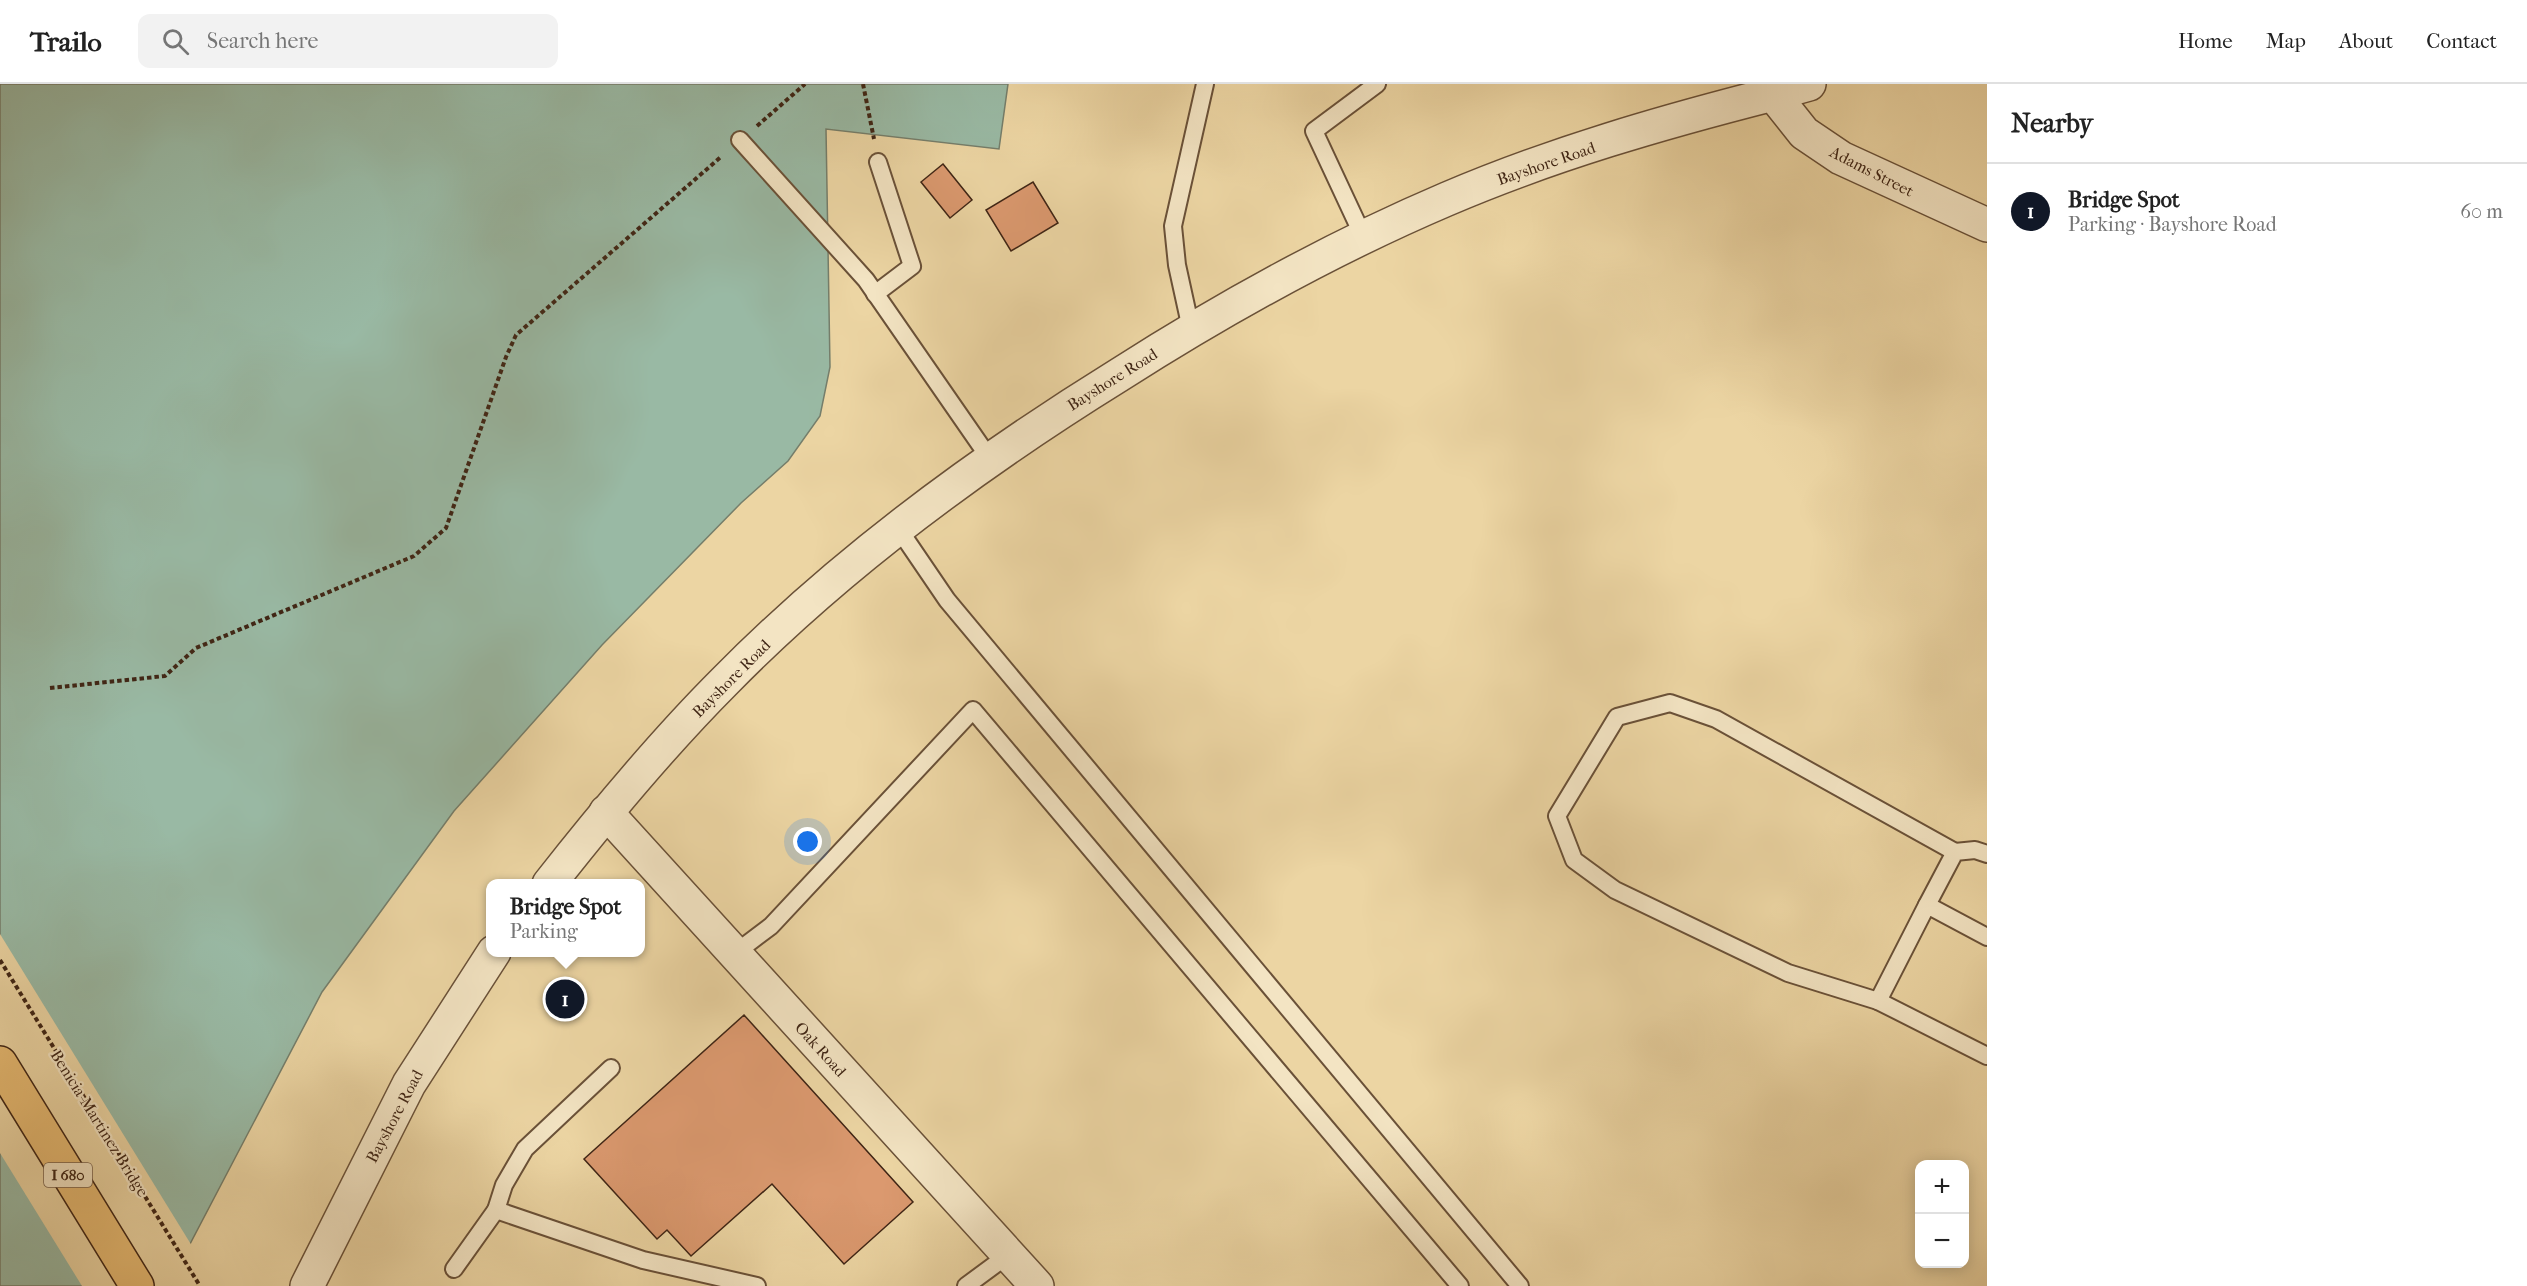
<!DOCTYPE html>
<html lang="en">
<head>
<meta charset="utf-8">
<style>
  :root { --surface:#fff; --page:#f2f2f2; --text:#222; --muted:#767676; --line:#e0e0e0; --accent:#111827 }
  body { margin:0; font-family:"IM FELL French Canon",serif; background:var(--page); color:var(--text) }
  .controls { position:absolute; right:18px; bottom:18px; display:grid; overflow:hidden; border-radius:12px; box-shadow:0 3px 15px #0003 }
  .controls button { width:54px; height:54px; display:grid; place-items:center; padding:0; border:0; border-bottom:2px solid var(--line); background:var(--surface); color:var(--text); font:30px sans-serif }
  .you { position:absolute; left:808px; top:758px; width:21px; height:21px; margin:-15px; border:4px solid #fff; border-radius:50%; background:#1a73e8; box-shadow:0 0 0 9px #1a73e833 }
  .badge { display:grid; place-items:center; width:39px; height:39px; border-radius:50%; background:var(--accent); color:#fff; font-size:20px; font-weight:700 }
  .pin { position:absolute; translate:-50% -50%; border:3px solid #fff; box-shadow:0 2px 6px #0006 }
  .popup { position:absolute; left:486px; top:795px; width:159px; height:78px; box-sizing:border-box; display:grid; place-content:center; border-radius:12px; background:var(--surface); filter:drop-shadow(0 2px 4px #0005); font-size:20px; white-space:nowrap; color:var(--muted) }
  .popup b { font-size:22px; color:var(--text) }
  .popup::after { content:''; position:absolute; left:50%; top:100%; margin-left:-12px; border:12px solid transparent; border-top-color:var(--surface) }
  .list { margin:0; padding:0; list-style:none }
  h2 { display:flex; justify-content:space-between; align-items:center; height:78px; margin:0; padding:0 24px; font-size:26px }
  h2 small { font-size:20px; font-weight:400; color:var(--muted) }
  .list li { display:grid; grid-template-columns:39px 1fr auto; gap:18px; align-items:center; box-sizing:border-box; height:96px; padding:0 24px; border-top:2px solid var(--line) }
  .list b { display:block; font-size:22px; white-space:nowrap }
  .list p { margin:0; font-size:20px; white-space:nowrap; color:var(--muted) }
  .list em { font-size:20px; font-style:normal; color:var(--muted) }
  .icon { flex:none; width:33px; height:33px; fill:none; stroke:currentColor; stroke-width:2; stroke-linecap:round; stroke-linejoin:round }
  .map { position:relative; flex:none; width:1987px; height:1202px; overflow:hidden }
  header { display:flex; align-items:center; gap:36px; box-sizing:border-box; height:84px; padding:0 30px; background:var(--surface); border-bottom:2px solid var(--line) }
  header strong { font-size:28px }
  nav { display:flex; gap:33px; margin-inline-start:auto; font-size:21px }
  .search { width:420px; height:54px; background:var(--page); display:flex; align-items:center; gap:15px; box-sizing:border-box; padding:0 21px; border-radius:12px; color:var(--muted); font-size:22px }
  main { display:flex }
  aside { flex:1; background:var(--surface) }
  .map>svg:first-child { display:block }
</style>
</head>
<body>
<header>
<strong>Trailo</strong>
<div class="search"><svg class="icon" aria-label="search" viewBox="0 0 24 24"><circle cx="10" cy="10" r="6"/><path d="M15 15l6 6"/></svg>Search here</div>
<nav><a>Home</a><a>Map</a><a>About</a><a>Contact</a></nav>
</header>
<main>
<div class="map">
<svg width="1987" height="1202" viewBox="0 0 1987 1202">
  <rect width="100%" height="100%" fill="#ecd5a3"/>
  <filter id="stains"><feTurbulence type="fractalNoise" baseFrequency=".00333" numOctaves="4"/><feColorMatrix values="0 0 0 0 .2 0 0 0 0 .09 0 0 0 0 .02 0 0 0 .5 -.17"/></filter>
  <radialGradient id="worn" r=".72"><stop offset=".6" stop-color="#630" stop-opacity="0"/><stop offset="1" stop-color="#630" stop-opacity=".3"/></radialGradient>
  <polygon fill="#99b9a4" stroke="#757e6b" stroke-width="1.5" points="0,0 1008,0 999,65 826,45 830,283 820,332 788,377 741,419 602,561 454,727 322,908 168,1202 0,1202"/>
  <polygon fill="#ecd5a3" points="0,850 192,1162 171,1202 82,1202 0,1069"/>
  <g fill="#db996f" stroke="#3f2515" stroke-width="1.5">
    <polygon points="943,80 972,116 950,134 921,98"/>
    <polygon points="1033,98 1058,139 1011,167 986,126"/>
    <polygon points="744,931 913,1118 844,1180 772,1100 691,1172 667,1146 657,1155 584,1075"/>
  </g>
  <g fill="none" stroke-linecap="round" stroke-linejoin="round">
    <defs>
      <g id="service">
        <polyline points="740,56 866,196 990,375"/>
        <polyline points="1363,152 1314,47 1377,0"/>
        <polyline points="875,210 912,182 878,78"/>
        <polyline points="1191,245 1177,181 1173,142 1205,0"/>
        <polyline points="898,444 947,516 1520,1202"/>
        <polyline points="1927,821 1955,768 1975,766 1987,770"/>
        <polyline points="1987,853 1927,821 1878,917 1987,972"/>
        <polyline points="734,870 771,842 973,626 1460,1202"/>
        <polyline points="1878,917 1788,889 1615,806 1574,776 1557,732 1617,633 1670,619 1716,635 1955,768"/>
        <polyline points="611,984 525,1065 504,1101 496,1126 643,1176 757,1202"/>
        <polyline points="454,1185 496,1126"/>
        <polyline points="966,1202 1008,1171"/>
      </g>
      <g id="minor">
        <polyline points="1773,10 1809,0"/>
        <polyline points="606,728 1037,1202"/>
      </g>
      <g id="tertiary">
        <path d="M549,800C604,730 662,660 725,597C842,478 977,379 1119,291C1224,224 1332,164 1447,115C1552,70 1663,38 1773,10L1804,49L1841,74L1987,141"/>
        <polyline points="307,1202 409,1000 494,868"/>
      </g>
      <polyline id="motorway" points="0,979 137,1202"/>
    </defs>
    <use href="#service" stroke="#6a5138" stroke-width="20"/>
    <use href="#minor" stroke="#6a5138" stroke-width="36"/>
    <use href="#tertiary" stroke="#6a5138" stroke-width="36"/>
    <use href="#motorway" stroke="#3f2515" stroke-width="36"/>
    <g stroke="#3f2515" stroke-width="4" stroke-dasharray="4.5 3" stroke-linecap="butt">
      <polyline points="863,0 874,55"/>
      <polyline points="757,42 805,0"/>
      <polyline points="50,604 165,592 196,564 414,472 446,444 506,273 516,251 722,72"/>
      <polyline points="0,876 200,1202"/>
    </g>
    <use href="#service" stroke="#f3e4c3" stroke-width="16"/>
    <use href="#minor" stroke="#f3e4c3" stroke-width="33"/>
    <use href="#tertiary" stroke="#f3e4c3" stroke-width="33"/>
    <use href="#motorway" stroke="#e6ba72" stroke-width="33"/>
  </g>
  <g text-anchor="middle" stroke-width="4.5" stroke-linejoin="round" paint-order="stroke">
    <rect fill="#f3e4c3" stroke="#755e49" stroke-width="1.5" x="44" y="1079" width="48" height="24" rx="4.5"/>
    <g font-size="15" font-weight="bold" fill="#3f2515">
      <text x="68" y="1096">I 680</text>
    </g>
    <g font-size="16" fill="#3f2515" stroke="#f3e4c3">
      <text transform="translate(1546 79) rotate(-19)" y="6">Bayshore Road</text>
      <text transform="translate(1872 87) rotate(27)" y="6">Adams Street</text>
      <text transform="translate(1112 295) rotate(-32)" y="6">Bayshore Road</text>
      <text transform="translate(731 594) rotate(-45)" y="6">Bayshore Road</text>
      <text transform="translate(821 965) rotate(48)" y="6">Oak Road</text>
      <text transform="translate(394 1032) rotate(-62)" y="6">Bayshore Road</text>
      <text transform="translate(100 1039) rotate(58)" y="6">Benicia-Martinez Bridge</text>
    </g>
  </g>
  <rect width="100%" height="100%" filter="url(#stains)"/>
  <rect width="100%" height="100%" fill="url(#worn)"/>
</svg>
<div class="controls">
<button>+</button>
<button>−</button>
</div>
<div class="you"></div>
<div class="pin badge" style="left:565px;top:915px">1</div>
<div class="popup"><b>Bridge Spot</b>Parking</div>
</div>
<aside>
<h2>Nearby<small></small></h2>
<ul class="list">
<li><span class="badge">1</span><div><b>Bridge Spot</b><p>Parking · Bayshore Road</p></div><em>60 m</em></li>
</ul>
</aside>
</main>
</body>
</html>
